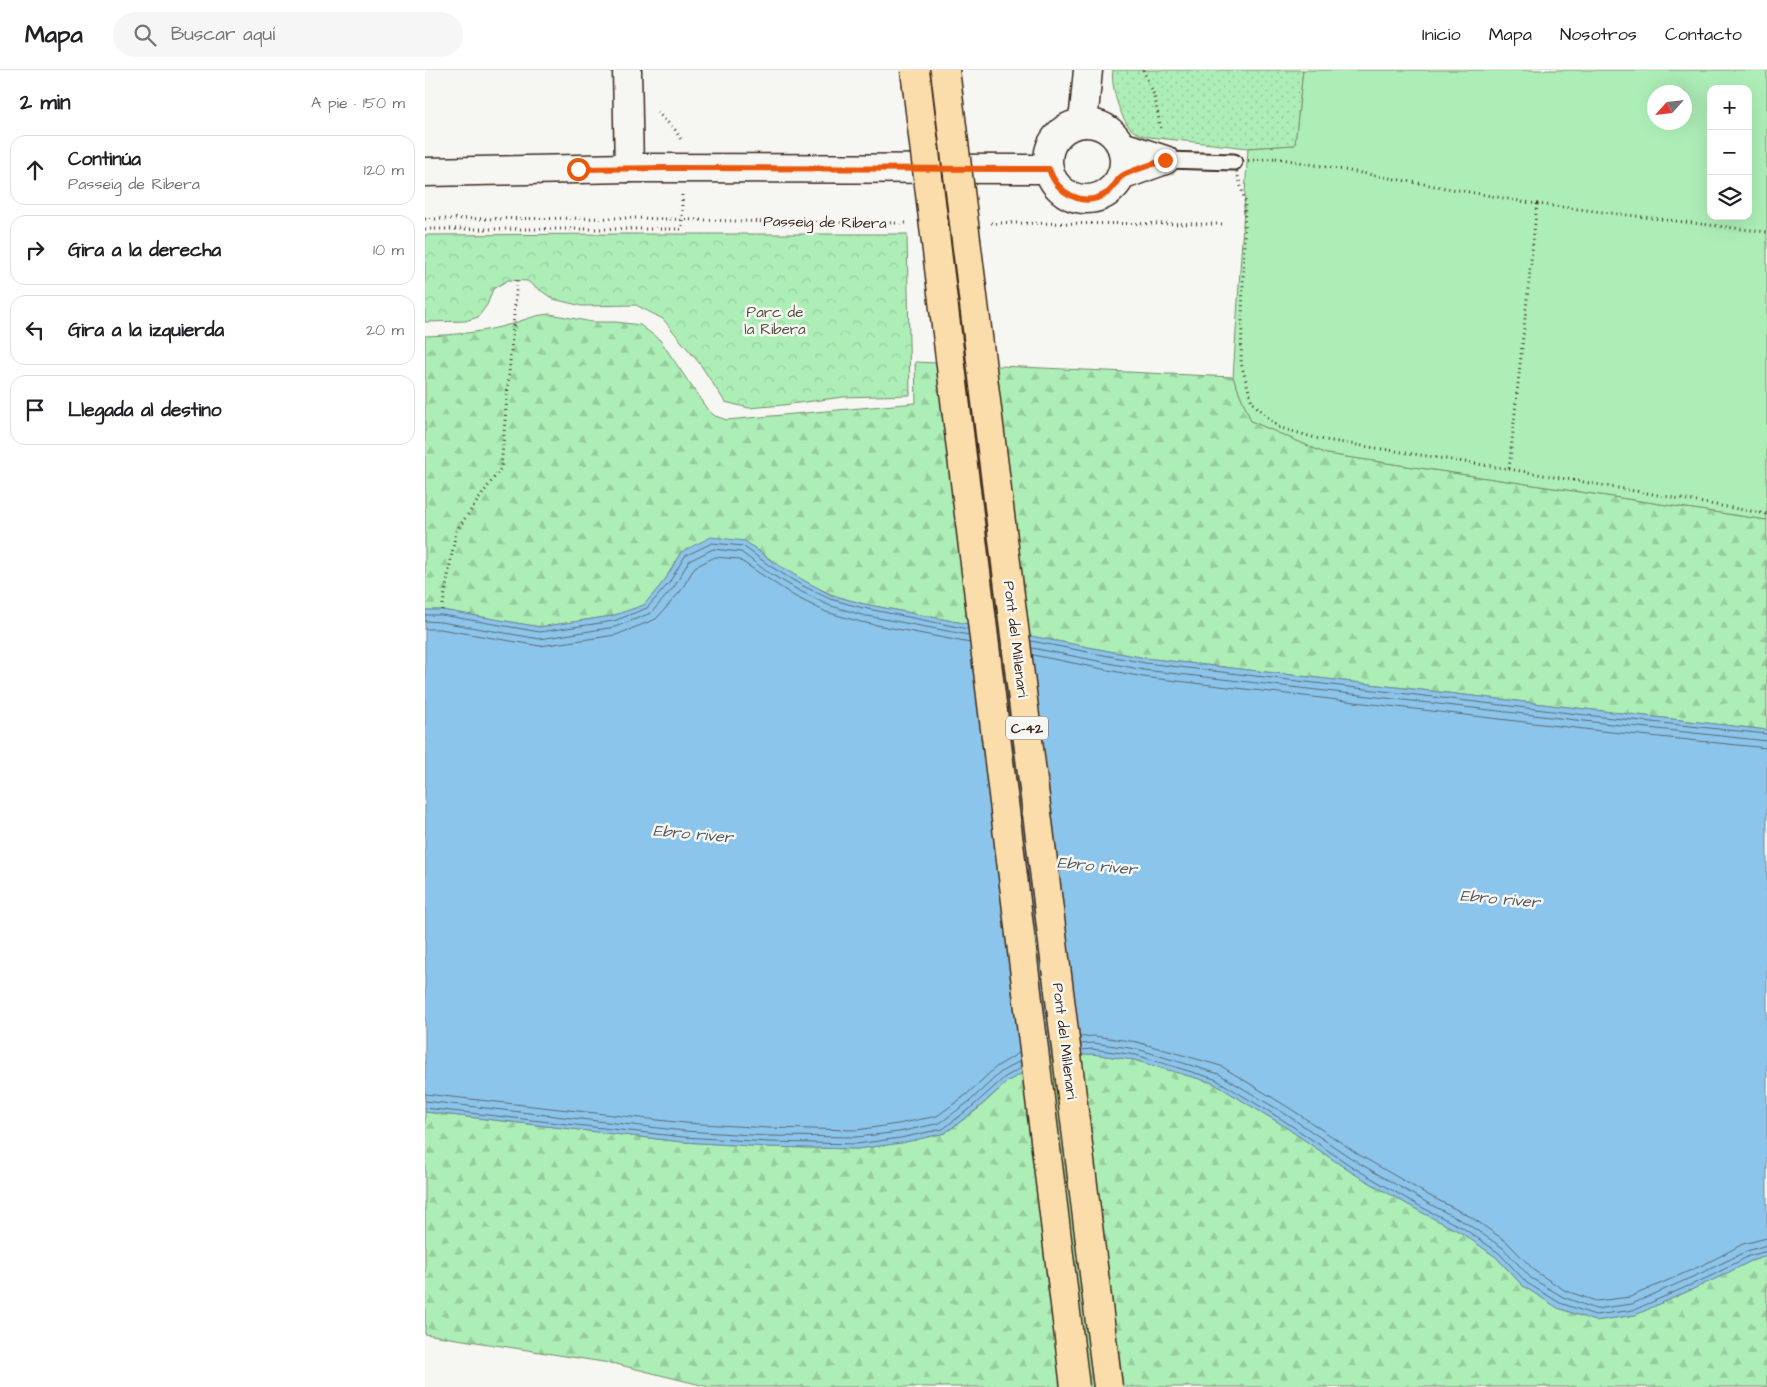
<!DOCTYPE html>
<html lang="es">
<head>
<meta charset="utf-8">
<style>
  :root { --surface:#fff; --page:#f6f6f6; --text:#202124; --muted:#757577; --line:#e0e0e0 }
  body { margin:0; font-family:"Architects Daughter",sans-serif; background:var(--page); color:var(--text) }
  .controls { position:absolute; right:15px; top:15px; display:grid; overflow:hidden; border-radius:10px; box-shadow:0 5px 20px #0002 }
  .controls button { width:45px; height:45px; display:grid; place-items:center; padding:0; border:0; border-bottom:1px solid var(--line); background:var(--surface); color:var(--text); font:25px sans-serif }
  .compass { position:absolute; left:1222px; top:15px; width:45px; height:45px; border-radius:50%; background:var(--surface); box-shadow:0 5px 20px #0002; rotate:243deg }
  .stop { position:absolute; width:15px; height:15px; margin:-11px; border:4px solid #ea580c; border-radius:50%; background:#fff }
  .stop.end { background:#ea580c; border-color:#fff; box-shadow:0 1px 5px #0008 }
  .list { margin:0; padding:0; list-style:none }
  h2 { display:flex; justify-content:space-between; align-items:center; height:65px; margin:0; padding:0 20px; font-size:21px }
  h2 small { font-size:16px; font-weight:400; color:var(--muted) }
  .list li { display:grid; grid-template-columns:32px 1fr auto; gap:15px; align-items:center; box-sizing:border-box; height:70px; margin:0 10px 10px; padding:0 10px; border:1px solid var(--line); border-radius:15px }
  .list b { display:block; font-size:19px; white-space:nowrap }
  .list p { margin:0; font-size:16px; white-space:nowrap; color:var(--muted) }
  .list em { font-size:16px; font-style:normal; color:var(--muted) }
  .icon { flex:none; width:28px; height:28px; fill:none; stroke:currentColor; stroke-width:2; stroke-linecap:round; stroke-linejoin:round }
  .map { position:relative; flex:none; width:1342px; height:1317px; overflow:hidden }
  header { display:flex; align-items:center; gap:30px; box-sizing:border-box; height:70px; padding:0 25px; background:var(--surface); border-bottom:1px solid var(--line) }
  header strong { font-size:24px }
  nav { display:flex; gap:28px; margin-inline-start:auto; font-size:18px }
  .search { width:350px; height:45px; background:var(--page); display:flex; align-items:center; gap:12px; box-sizing:border-box; padding:0 18px; border-radius:28px; color:var(--muted); font-size:19px }
  main { display:flex }
  aside { flex:1; background:var(--surface) }
  .map>svg:first-child { display:block }
</style>
</head>
<body>
<header>
<strong>Mapa</strong>
<div class="search"><svg class="icon" aria-label="search" viewBox="0 0 24 24"><circle cx="10" cy="10" r="6"/><path d="M15 15l6 6"/></svg>Buscar aquí</div>
<nav><a>Inicio</a><a>Mapa</a><a>Nosotros</a><a>Contacto</a></nav>
</header>
<main>
<aside>
<h2>2 min<small>A pie · 150 m</small></h2>
<ul class="list">
<li><svg class="icon" aria-label="ahead" viewBox="0 0 24 24"><path d="M12 20V5M6 11l6-6 6 6"/></svg><div><b>Continúa</b><p>Passeig de Ribera</p></div><em>120 m</em></li>
<li><svg class="icon" aria-label="right" viewBox="0 0 24 24"><path d="M7 20v-9h11M14 6l5 5-5 5"/></svg><div><b>Gira a la derecha</b></div><em>10 m</em></li>
<li><svg class="icon" aria-label="left" viewBox="0 0 24 24"><path d="M17 20v-9H6M10 6l-5 5 5 5"/></svg><div><b>Gira a la izquierda</b></div><em>20 m</em></li>
<li><svg class="icon" aria-label="arrive" viewBox="0 0 24 24"><path d="M6 21V4h12l-3 4 3 4H6"/></svg><div><b>Llegada al destino</b></div></li>
</ul>
</aside>
<div class="map">
<svg width="1342" height="1317" viewBox="0 0 1342 1317">
  <defs>
    <pattern id="grass-dots" width="8" height="8" patternUnits="userSpaceOnUse" patternTransform="scale(1.25)"><rect width="8" height="8" fill="#adeeb7"/><path d="M2 2h.1M6 6h.1" fill="none" stroke="#96cc9d" stroke-width="1.8" stroke-linecap="round"/></pattern>
    <pattern id="forest-firs" width="22" height="20" patternUnits="userSpaceOnUse" patternTransform="scale(1.25)"><rect width="22" height="20" fill="#adeeb7"/><path d="M5 1l3.5 6h-7zM16 11l3.5 6h-7z" fill="#96cc9d"/></pattern>
    <pattern id="park-crowns" width="20" height="18" patternUnits="userSpaceOnUse" patternTransform="scale(1.25)"><rect width="20" height="18" fill="#adeeb7"/><path d="M2 6a3 3 0 1 1 6 0M12 15a3 3 0 1 1 6 0" fill="none" stroke="#96cc9d"/></pattern>
  </defs>
  <rect width="100%" height="100%" fill="#f6f6f2"/>
  <filter id="ink" filterUnits="userSpaceOnUse"><feTurbulence type="fractalNoise" baseFrequency=".02" numOctaves="2"/><feDisplacementMap in="SourceGraphic" scale="10" xChannelSelector="R" yChannelSelector="G"/><feConvolveMatrix kernelMatrix="1 2 1 2 8 2 1 2 1" color-interpolation-filters="sRGB"/></filter>
  <g filter="url(#ink)">
    <path fill="url(#grass-dots)" stroke="#748c6a" d="M688,0H878L870,75L823,78L733,68C725,67 716,66 710,62C696,54 685,15 688,0Z"/>
    <g fill="url(#forest-firs)" stroke="#748c6a">
      <path d="M125,244L167,252H191L215,255L235,270L282,339L290,346L302,350L491,333L490,292L808,307L826,351L902,384L1342,450V660L720,588L439,534C428,531 416,528 406,524C375,511 347,491 320,471L256,482L240,510L219,535L187,546L115,557L17,540H0V266C26,265 53,263 79,256C95,252 108,245 125,244Z"/>
      <polygon points="667,984 709,990 788,1013 856,1054 926,1102 996,1142 1035,1162 1071,1187 1098,1216 1133,1238 1170,1251 1210,1245 1288,1210 1326,1191 1342,1186 1342,1317 284,1317 191,1294 0,1264 0,1042 258,1072 343,1077 432,1079 476,1073 520,1063 553,1039 583,1011 624,988"/>
    </g>
    <polygon fill="url(#park-crowns)" stroke="#748c6a" points="208,164 482,164 485,325 418,327 358,335 324,338 300,332 275,294 238,249 211,235 157,236 128,229 102,211 83,210 68,219 62,235 53,247 40,251 0,252 0,165"/>
    <path fill="#adeeb7" stroke="#748c6a" fill-rule="evenodd" d="M878,0H1342V450L902,384L826,351L808,307L823,78L870,75ZM1286,19H1323V146H1286ZM1230,22H1260V52H1230Z"/>
    <polygon fill="#8cc5eb" stroke="#6c8799" points="286,467 320,471 348,492 378,510 406,525 439,534 720,588 1342,660 1342,1186 1326,1191 1288,1210 1210,1245 1170,1251 1133,1238 1098,1216 1071,1187 1035,1162 996,1142 926,1102 856,1054 788,1013 709,990 667,984 624,988 583,1011 552,1039 520,1063 476,1073 432,1079 343,1077 258,1072 0,1042 0,540 17,540 115,557 187,546 219,535 240,510 256,482"/>
    <g fill="none" stroke-linecap="round" stroke-linejoin="round">
      <g stroke="#5b6870" stroke-width="1">
        <polyline points="0,545 17,545 115,562 189,551 222,538 244,513 260,486 287,473 318,476 345,496 376,515 405,529 438,538 543,559"/>
        <polyline points="0,551 16,552 115,569 190,557 226,543 249,517 264,491 288,479 316,482 341,501 373,520 403,535 437,545 544,565"/>
        <polyline points="0,559 15,559 115,576 191,565 231,549 255,522 270,497 290,487 313,489 369,526 401,542 436,552 545,573"/>
        <polyline points="606,571 720,593 1178,647 1342,664"/>
        <polyline points="607,578 719,600 1177,653 1342,671"/>
        <polyline points="608,585 718,607 1176,661 1342,678"/>
        <polyline points="655,967 669,966 712,972 796,996 866,1039 936,1086 1005,1126 1046,1147 1082,1172 1111,1202 1141,1221 1171,1231 1205,1227 1280,1194 1318,1174 1342,1168"/>
        <polyline points="656,974 668,973 712,979 794,1004 862,1045 932,1092 1001,1132 1041,1153 1078,1178 1106,1208 1138,1227 1171,1239 1207,1234 1283,1200 1322,1181 1342,1175"/>
        <polyline points="656,980 667,979 711,985 790,1009 858,1050 929,1098 998,1138 1038,1158 1074,1183 1102,1213 1135,1233 1170,1245 1209,1240 1286,1206 1324,1186 1342,1181"/>
        <polyline points="0,1024 260,1053 344,1058 431,1060 473,1054 512,1046 541,1025 571,997 594,983"/>
        <polyline points="0,1031 259,1061 344,1066 432,1067 474,1062 515,1053 545,1031 576,1002 595,991"/>
        <polyline points="0,1038 258,1067 344,1072 432,1074 475,1068 518,1059 549,1035 580,1007 596,998"/>
      </g>
      <defs>
        <polyline id="service" points="740,90 809,92"/>
        <g id="minor">
          <polyline points="202,0 204,98"/>
          <circle cx="661" cy="91" r="38"/>
          <polyline points="658,53 663,0"/>
          <polyline points="0,102 204,98 624,99"/>
          <polyline points="696,106 740,90 697,76"/>
        </g>
      </defs>
      <use href="#service" stroke="#3b2a1e" stroke-width="19"/>
      <use href="#minor" stroke="#3b2a1e" stroke-width="31"/>
      <g stroke="#3b2a1e" stroke-width="3" stroke-dasharray="1 4" stroke-linecap="butt">
        <polyline points="718,0 729,25 736,60"/>
        <polyline points="232,42 250,60 257,71"/>
        <polygon points="851,88 1112,134 1084,399 894,369 853,357 827,332 816,293 820,131 809,92"/>
        <polyline points="1112,134 1342,162"/>
        <polyline points="0,149 208,148 348,152 482,153"/>
        <polyline points="566,153 801,154"/>
        <polyline points="0,159 257,159 257,124"/>
        <polyline points="1084,399 1342,444"/>
        <polyline points="17,540 31,461 76,398 92,210"/>
      </g>
      <use href="#service" stroke="#f6f6f2" stroke-width="15"/>
      <use href="#minor" stroke="#f6f6f2" stroke-width="28"/>
      <defs>
        <g id="primary-bridge">
          <polyline points="490,0 650,1317"/>
          <polyline points="520,0 683,1317"/>
        </g>
      </defs>
      <use href="#primary-bridge" stroke="#3b2a1e" stroke-width="31" stroke-linecap="butt"/>
      <use href="#primary-bridge" stroke="#faddab" stroke-width="28"/>
    </g>
  </g>
  <g fill="none" stroke-linecap="round" stroke-linejoin="round" filter="url(#ink)">
    <path stroke="#ea580c" stroke-width="6" d="M153,99L246,98L624,99C632,123 658,139 682,123C689,119 691,110 697,106C702,102 732,93 740,90"/>
  </g>
  <g text-anchor="middle" stroke-width="5" stroke-linejoin="round" paint-order="stroke">
    <rect fill="#f6f6f2" stroke="#73675e" stroke-width="1" x="581" y="646.5" width="42" height="23" rx="4"/>
    <g font-size="14" font-weight="bold" fill="#3b2a1e">
      <text x="602" y="663">C-42</text>
    </g>
    <g font-size="15" fill="#3b2a1e" stroke="#f6f6f2">
      <text transform="translate(400 152) rotate(1)" y="5">Passeig de Ribera</text>
      <text transform="translate(591 569) rotate(83)" y="5">Pont del Mil·lenari</text>
      <text transform="translate(640 971) rotate(83)" y="5">Pont del Mil·lenari</text>
    </g>
    <g font-size="15" fill="#52513d" stroke="#f6f6f2">
      <text x="350" y="247">Parc de<tspan x="350" dy="17">la Ribera</tspan></text>
    </g>
    <g font-size="16" font-style="italic" fill="#53585c" stroke="#f6f6f2">
      <text transform="translate(268 763) rotate(5)" y="6">Ebro river</text>
      <text transform="translate(672 795) rotate(5)" y="6">Ebro river</text>
      <text transform="translate(1075 828) rotate(5)" y="6">Ebro river</text>
    </g>
  </g>
</svg>
<div class="controls">
<button>+</button>
<button>−</button>
<button><svg class="icon" aria-label="layers" viewBox="0 0 24 24"><path d="M12 4l9 5-9 5-9-5zM3 14l9 5 9-5"/></svg></button>
</div>
<svg class="compass" viewBox="-18 -18 36 36"><path d="M0-13l5 13h-10z" fill="#e53935"/><path d="M0 13l5-13h-10z" fill="#757577"/></svg>
<div class="stop" style="left:153px;top:99px"></div>
<div class="stop end" style="left:740px;top:90px"></div>
</div>
</main>
</body>
</html>
